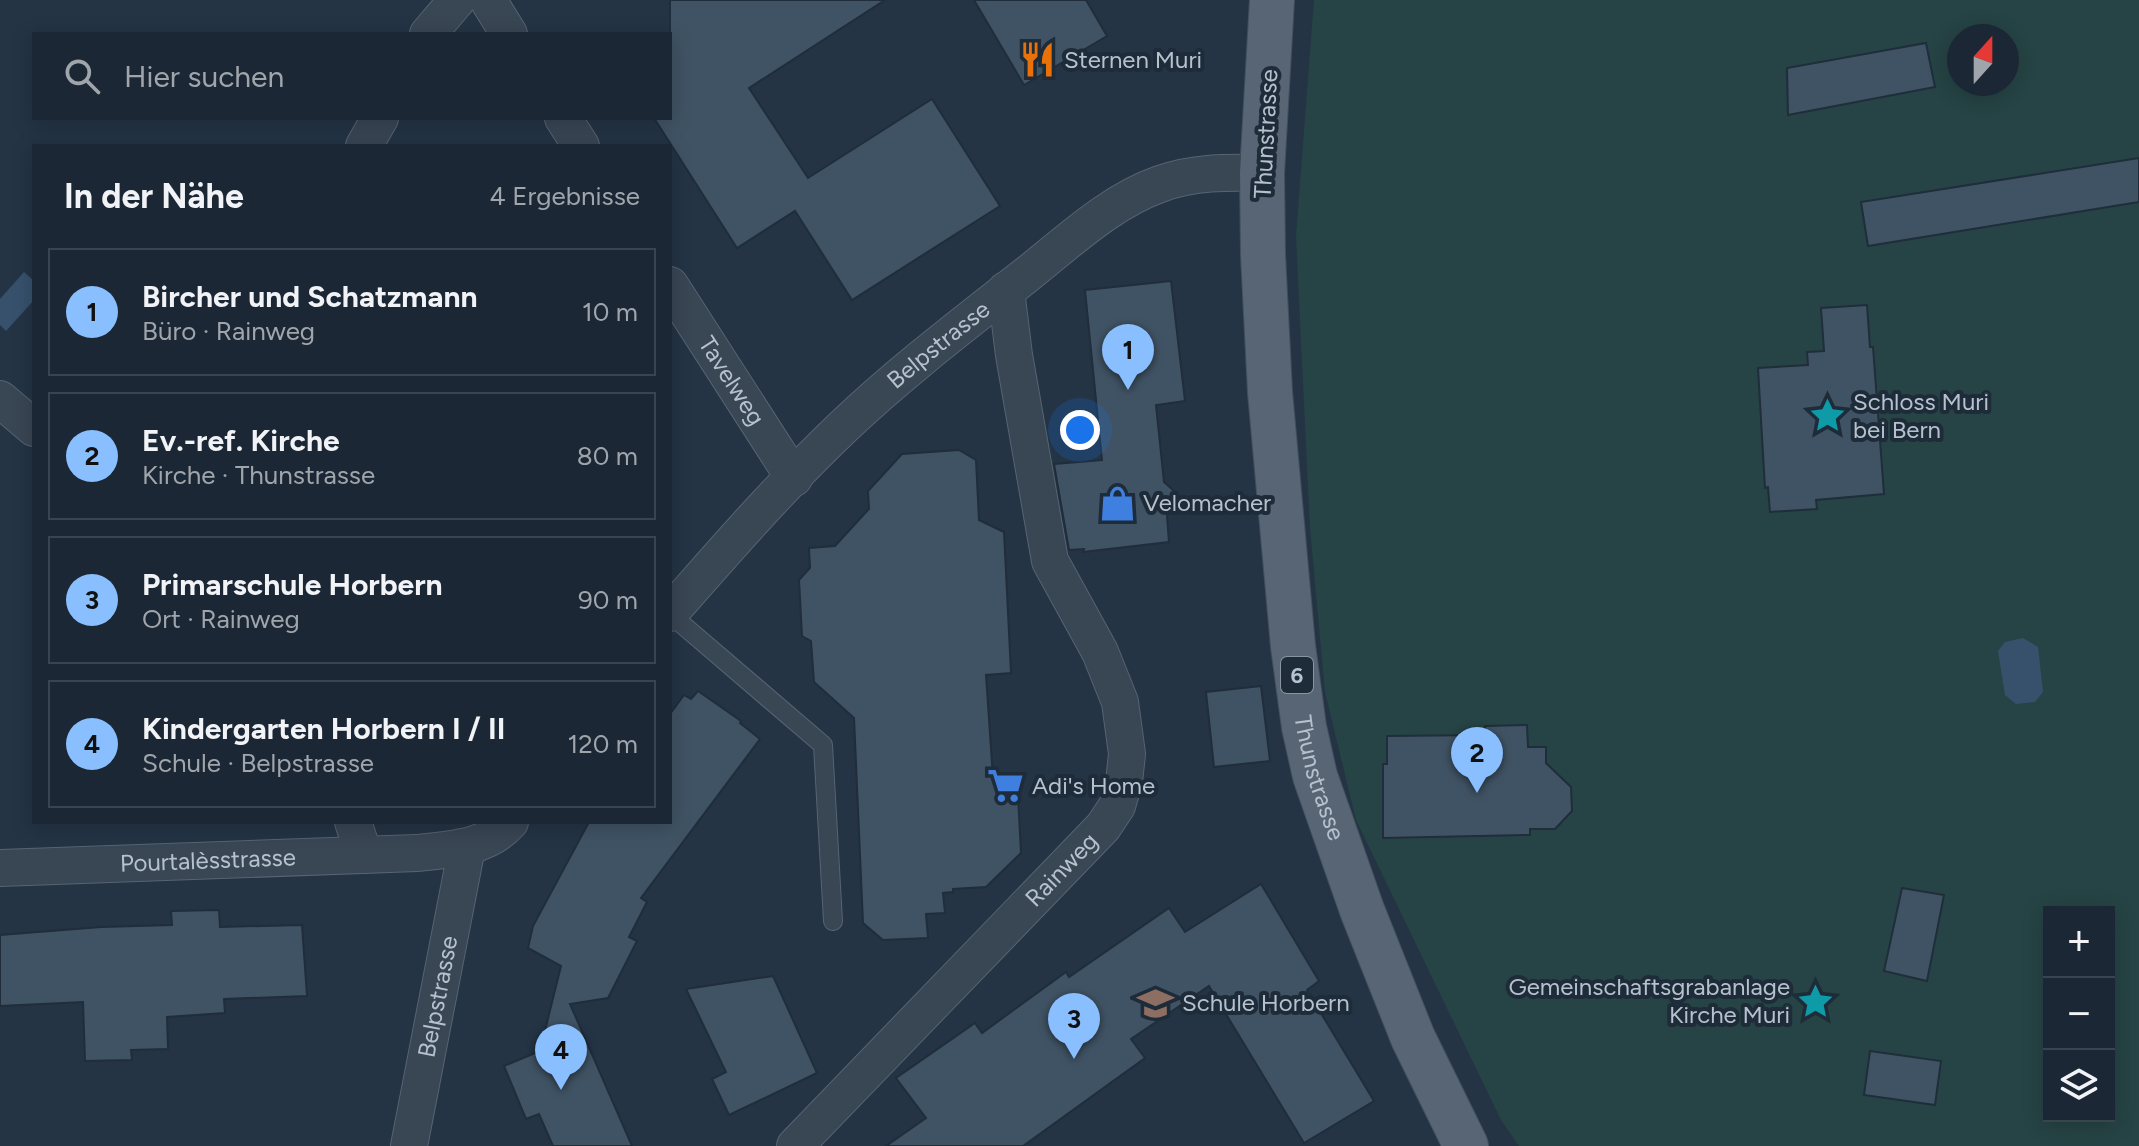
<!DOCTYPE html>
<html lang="de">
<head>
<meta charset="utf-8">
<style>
  :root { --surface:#1b2734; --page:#242f3c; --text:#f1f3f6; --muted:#a0a5ac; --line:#39444f; --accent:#8abfff }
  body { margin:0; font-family:Figtree,sans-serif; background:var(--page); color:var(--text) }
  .controls { position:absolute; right:24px; bottom:24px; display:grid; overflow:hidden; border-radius:0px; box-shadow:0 4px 20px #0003 }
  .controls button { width:72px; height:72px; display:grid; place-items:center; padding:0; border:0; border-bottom:2px solid var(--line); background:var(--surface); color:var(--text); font:40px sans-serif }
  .compass { position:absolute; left:1947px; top:24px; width:72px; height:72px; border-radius:50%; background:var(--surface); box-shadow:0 4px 20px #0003; rotate:21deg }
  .you { position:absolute; left:1080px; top:430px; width:28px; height:28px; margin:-20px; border:6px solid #fff; border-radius:50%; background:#1a73e8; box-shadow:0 0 0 12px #1a73e833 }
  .badge { display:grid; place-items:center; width:52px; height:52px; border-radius:50%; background:var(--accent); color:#111; font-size:26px; font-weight:700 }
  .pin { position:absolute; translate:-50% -66px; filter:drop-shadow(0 2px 4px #0008) }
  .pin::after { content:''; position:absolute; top:42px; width:28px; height:24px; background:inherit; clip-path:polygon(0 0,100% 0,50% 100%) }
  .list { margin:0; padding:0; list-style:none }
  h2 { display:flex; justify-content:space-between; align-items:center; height:104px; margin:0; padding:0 32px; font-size:34px }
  h2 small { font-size:26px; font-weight:400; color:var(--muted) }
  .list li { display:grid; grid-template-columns:52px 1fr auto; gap:24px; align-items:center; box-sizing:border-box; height:128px; margin:0 16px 16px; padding:0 16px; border:2px solid var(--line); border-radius:0px }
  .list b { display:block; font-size:30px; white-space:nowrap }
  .list p { margin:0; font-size:26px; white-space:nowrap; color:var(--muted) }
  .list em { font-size:26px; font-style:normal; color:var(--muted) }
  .icon { flex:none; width:44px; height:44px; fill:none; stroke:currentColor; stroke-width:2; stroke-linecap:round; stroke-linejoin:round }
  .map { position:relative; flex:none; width:2139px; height:1146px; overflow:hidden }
  .search { position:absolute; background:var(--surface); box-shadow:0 4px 20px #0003; left:32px; top:32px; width:640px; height:88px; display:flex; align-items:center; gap:20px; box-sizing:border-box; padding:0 28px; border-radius:0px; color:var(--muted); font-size:30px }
  .panel { position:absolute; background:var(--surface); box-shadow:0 4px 20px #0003; left:32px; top:144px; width:640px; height:680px; border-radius:0px }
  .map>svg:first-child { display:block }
</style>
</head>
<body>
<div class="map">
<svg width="2139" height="1146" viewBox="0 0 2139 1146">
  <rect width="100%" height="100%" fill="#243445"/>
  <path fill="#264445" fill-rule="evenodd" d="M1314,0H2139V1146H1519L1501,1120L1356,820L1325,692L1310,528L1296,236ZM1959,36H2007V84H1959ZM2049,912H2109V1116H2049Z"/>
  <g fill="#37516d">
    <polygon points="24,272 34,281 34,300 6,331 0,325 0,299"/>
    <polygon points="2023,638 2038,647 2043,692 2035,702 2016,704 2005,695 1998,651 2005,642"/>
  </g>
  <g fill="#405364" stroke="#202d3b" stroke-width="2">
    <polygon points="670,0 885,0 749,88 808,178 932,99 1000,206 852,300 795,211 737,248 654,118 670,118"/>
    <polygon points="974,0 1086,0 1107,36 1024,85"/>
    <polygon points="1926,43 1935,87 1788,115 1787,68"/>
    <polygon points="2139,158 2139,202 1868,246 1861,202"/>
    <polygon points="1171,281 1185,401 1156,405 1164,482 1174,491 1175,506 1167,516 1169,542 1083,552 1084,549 1069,550 1054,464 1102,460 1085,290"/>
    <polygon points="1867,305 1870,347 1873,347 1884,494 1816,500 1817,509 1770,512 1768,487 1765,488 1758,368 1808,365 1807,352 1824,351 1821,308"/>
    <polygon points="959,450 976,460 979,520 1004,532 1011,673 986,675 993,778 1017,777 1021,853 986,887 953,889 953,892 943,893 945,913 926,914 928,938 883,940 863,923 854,718 814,682 811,641 802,636 799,580 810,568 809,548 835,546 869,509 868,491 902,454"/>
    <polygon points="1261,686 1270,761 1214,767 1206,692"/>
    <polygon points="698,691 741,721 740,723 760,739 641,898 647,902 629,937 637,941 608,998 570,1004 632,1146 553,1146 539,1114 526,1119 504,1066 540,1051 561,966 528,948 533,926 589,822 670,822 670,714 684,695 691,699"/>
    <polygon points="1527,725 1528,747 1546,747 1546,763 1571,787 1572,811 1555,829 1530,829 1530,835 1383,838 1383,764 1387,764 1387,736 1485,735 1485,726"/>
    <polygon points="1261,884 1319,981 1307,990 1374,1101 1304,1143 1209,986 1131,1039 1145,1058 1023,1146 886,1146 926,1118 896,1078 975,1023 982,1033 1066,972 1069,977 1169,908 1185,932"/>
    <polygon points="1902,888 1944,895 1927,981 1884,971"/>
    <polygon points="219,910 220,927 302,925 307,996 224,999 225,1013 167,1017 168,1049 131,1050 132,1060 85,1061 83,1002 0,1006 0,935 101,927 172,925 171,911"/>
    <polygon points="773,976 817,1073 729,1115 712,1079 726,1072 686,989"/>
    <polygon points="1870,1051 1941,1061 1935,1105 1864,1095"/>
  </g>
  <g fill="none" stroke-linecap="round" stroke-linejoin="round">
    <defs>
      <polyline id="lane" points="670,614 823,745 833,921"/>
      <g id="street">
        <polyline points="488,0 509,34"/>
        <polyline points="428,34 457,0"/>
        <polyline points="563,118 581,146"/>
        <polyline points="364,146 380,118"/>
        <path id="s1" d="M670,285L794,478"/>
        <polyline points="0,399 34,428"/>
        <path id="s2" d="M670,613C726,549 782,485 844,426C901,372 964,324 1025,276C1067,243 1109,202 1160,184C1193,172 1227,172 1262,173"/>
        <polyline points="353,822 364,855"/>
        <path id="s3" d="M0,868L417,853C450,849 486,849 510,822"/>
        <path id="s4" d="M409,1146L467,847"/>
        <path id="s5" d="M795,1146L1103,827L1117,806L1124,782L1127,754L1120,702L1100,652L1050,561L1014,355L1006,290"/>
      </g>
      <g id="primary">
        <path id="s6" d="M1272,0L1262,173L1263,255L1270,392L1293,646L1304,727L1315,776L1362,910L1413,1038L1466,1146"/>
      </g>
    </defs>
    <use href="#lane" stroke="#576471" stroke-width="20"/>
    <use href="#street" stroke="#576471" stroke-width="38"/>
    <use href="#primary" stroke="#434f5d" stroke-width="46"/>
    <use href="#lane" stroke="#394654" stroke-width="18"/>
    <use href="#street" stroke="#394654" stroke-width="36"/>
    <use href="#primary" stroke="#576574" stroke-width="44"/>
  </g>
  <defs>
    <symbol id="restaurant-bare" viewBox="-9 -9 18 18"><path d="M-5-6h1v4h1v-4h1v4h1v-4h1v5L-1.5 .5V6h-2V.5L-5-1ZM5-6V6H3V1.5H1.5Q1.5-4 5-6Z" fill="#e8710a" stroke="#1e2b39" stroke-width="2.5" paint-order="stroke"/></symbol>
    <symbol id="sight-bare" viewBox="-9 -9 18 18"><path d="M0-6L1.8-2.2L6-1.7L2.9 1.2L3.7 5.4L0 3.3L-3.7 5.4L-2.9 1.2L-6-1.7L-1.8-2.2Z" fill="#0f9aa8" stroke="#1e2b39" stroke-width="2.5" paint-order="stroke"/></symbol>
    <symbol id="shop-bare" viewBox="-9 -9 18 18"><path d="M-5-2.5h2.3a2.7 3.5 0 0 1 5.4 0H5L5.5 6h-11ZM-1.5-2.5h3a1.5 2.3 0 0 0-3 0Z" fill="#3f7fe0" stroke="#1e2b39" stroke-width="2.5" paint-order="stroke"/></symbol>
    <symbol id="supermarket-bare" viewBox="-9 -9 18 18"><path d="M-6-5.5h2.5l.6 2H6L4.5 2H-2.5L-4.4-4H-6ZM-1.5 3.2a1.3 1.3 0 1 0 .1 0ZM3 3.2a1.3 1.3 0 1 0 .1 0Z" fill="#3f7fe0" stroke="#1e2b39" stroke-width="2.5" paint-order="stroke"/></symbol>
    <symbol id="school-bare" viewBox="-9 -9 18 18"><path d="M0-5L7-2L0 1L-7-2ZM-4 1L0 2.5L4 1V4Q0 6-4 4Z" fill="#8d6e63" stroke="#1e2b39" stroke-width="2.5" paint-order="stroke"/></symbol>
  </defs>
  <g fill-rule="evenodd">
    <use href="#restaurant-bare" x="1012" y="34" width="51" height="51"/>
    <use href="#sight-bare" x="1802" y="390" width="51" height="51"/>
    <use href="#shop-bare" x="1092" y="478" width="51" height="51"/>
    <use href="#supermarket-bare" x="980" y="760" width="51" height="51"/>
    <use href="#sight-bare" x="1790" y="976" width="51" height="51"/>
    <use href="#school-bare" x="1130" y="978" width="51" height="51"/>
  </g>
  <g text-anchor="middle" stroke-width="8" stroke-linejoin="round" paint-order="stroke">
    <rect fill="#1e2b39" stroke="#8894a1" stroke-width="2" x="1281" y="657" width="32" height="36" rx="6"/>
    <g font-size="22" font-weight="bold" fill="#b6c1ce">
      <text x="1297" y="683">6</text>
    </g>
    <g font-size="24" fill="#b6c1ce" stroke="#1e2b39" text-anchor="start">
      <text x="1064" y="68">Sternen Muri</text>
      <text x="1853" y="410">Schloss Muri<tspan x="1853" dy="28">bei Bern</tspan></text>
      <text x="1143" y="511">Velomacher</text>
      <text x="1032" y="794">Adi's Home</text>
      <text x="1790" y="995" text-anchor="end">Gemeinschaftsgrabanlage<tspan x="1790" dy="28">Kirche Muri</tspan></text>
      <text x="1182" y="1011">Schule Horbern</text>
    </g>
    <g font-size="24" fill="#b6c1ce" stroke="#1e2b39">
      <text transform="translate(1266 134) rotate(-87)" y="8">Thunstrasse</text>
      <text dy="8" stroke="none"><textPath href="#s2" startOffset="380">Belpstrasse</textPath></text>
      <text dy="8" stroke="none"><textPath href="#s1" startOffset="114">Tavelweg</textPath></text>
      <text dy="8" stroke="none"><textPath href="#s6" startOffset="782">Thunstrasse</textPath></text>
      <text dy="8" stroke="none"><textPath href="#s3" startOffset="208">Pourtalèsstrasse</textPath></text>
      <text dy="8" stroke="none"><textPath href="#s5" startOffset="384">Rainweg</textPath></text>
      <text dy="8" stroke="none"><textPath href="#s4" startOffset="152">Belpstrasse</textPath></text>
    </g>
  </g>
</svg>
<div class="controls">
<button>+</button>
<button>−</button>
<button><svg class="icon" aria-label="layers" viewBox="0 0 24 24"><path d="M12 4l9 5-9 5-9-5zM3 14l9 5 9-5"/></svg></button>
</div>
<svg class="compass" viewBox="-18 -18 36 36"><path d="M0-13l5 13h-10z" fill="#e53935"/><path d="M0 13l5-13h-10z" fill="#a0a5ac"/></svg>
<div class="you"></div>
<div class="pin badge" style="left:1128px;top:390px">1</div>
<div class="pin badge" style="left:1477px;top:793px">2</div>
<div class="pin badge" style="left:1074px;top:1059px">3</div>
<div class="pin badge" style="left:561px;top:1090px">4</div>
<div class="search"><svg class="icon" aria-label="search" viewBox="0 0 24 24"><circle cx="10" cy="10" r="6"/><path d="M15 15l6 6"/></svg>Hier suchen</div>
<section class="panel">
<h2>In der Nähe<small>4 Ergebnisse</small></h2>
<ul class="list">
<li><span class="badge">1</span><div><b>Bircher und Schatzmann</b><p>Büro · Rainweg</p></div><em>10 m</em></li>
<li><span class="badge">2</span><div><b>Ev.-ref. Kirche</b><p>Kirche · Thunstrasse</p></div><em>80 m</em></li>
<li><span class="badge">3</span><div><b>Primarschule Horbern</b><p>Ort · Rainweg</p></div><em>90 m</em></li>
<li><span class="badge">4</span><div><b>Kindergarten Horbern I / II</b><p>Schule · Belpstrasse</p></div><em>120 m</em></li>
</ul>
</section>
</div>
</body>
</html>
